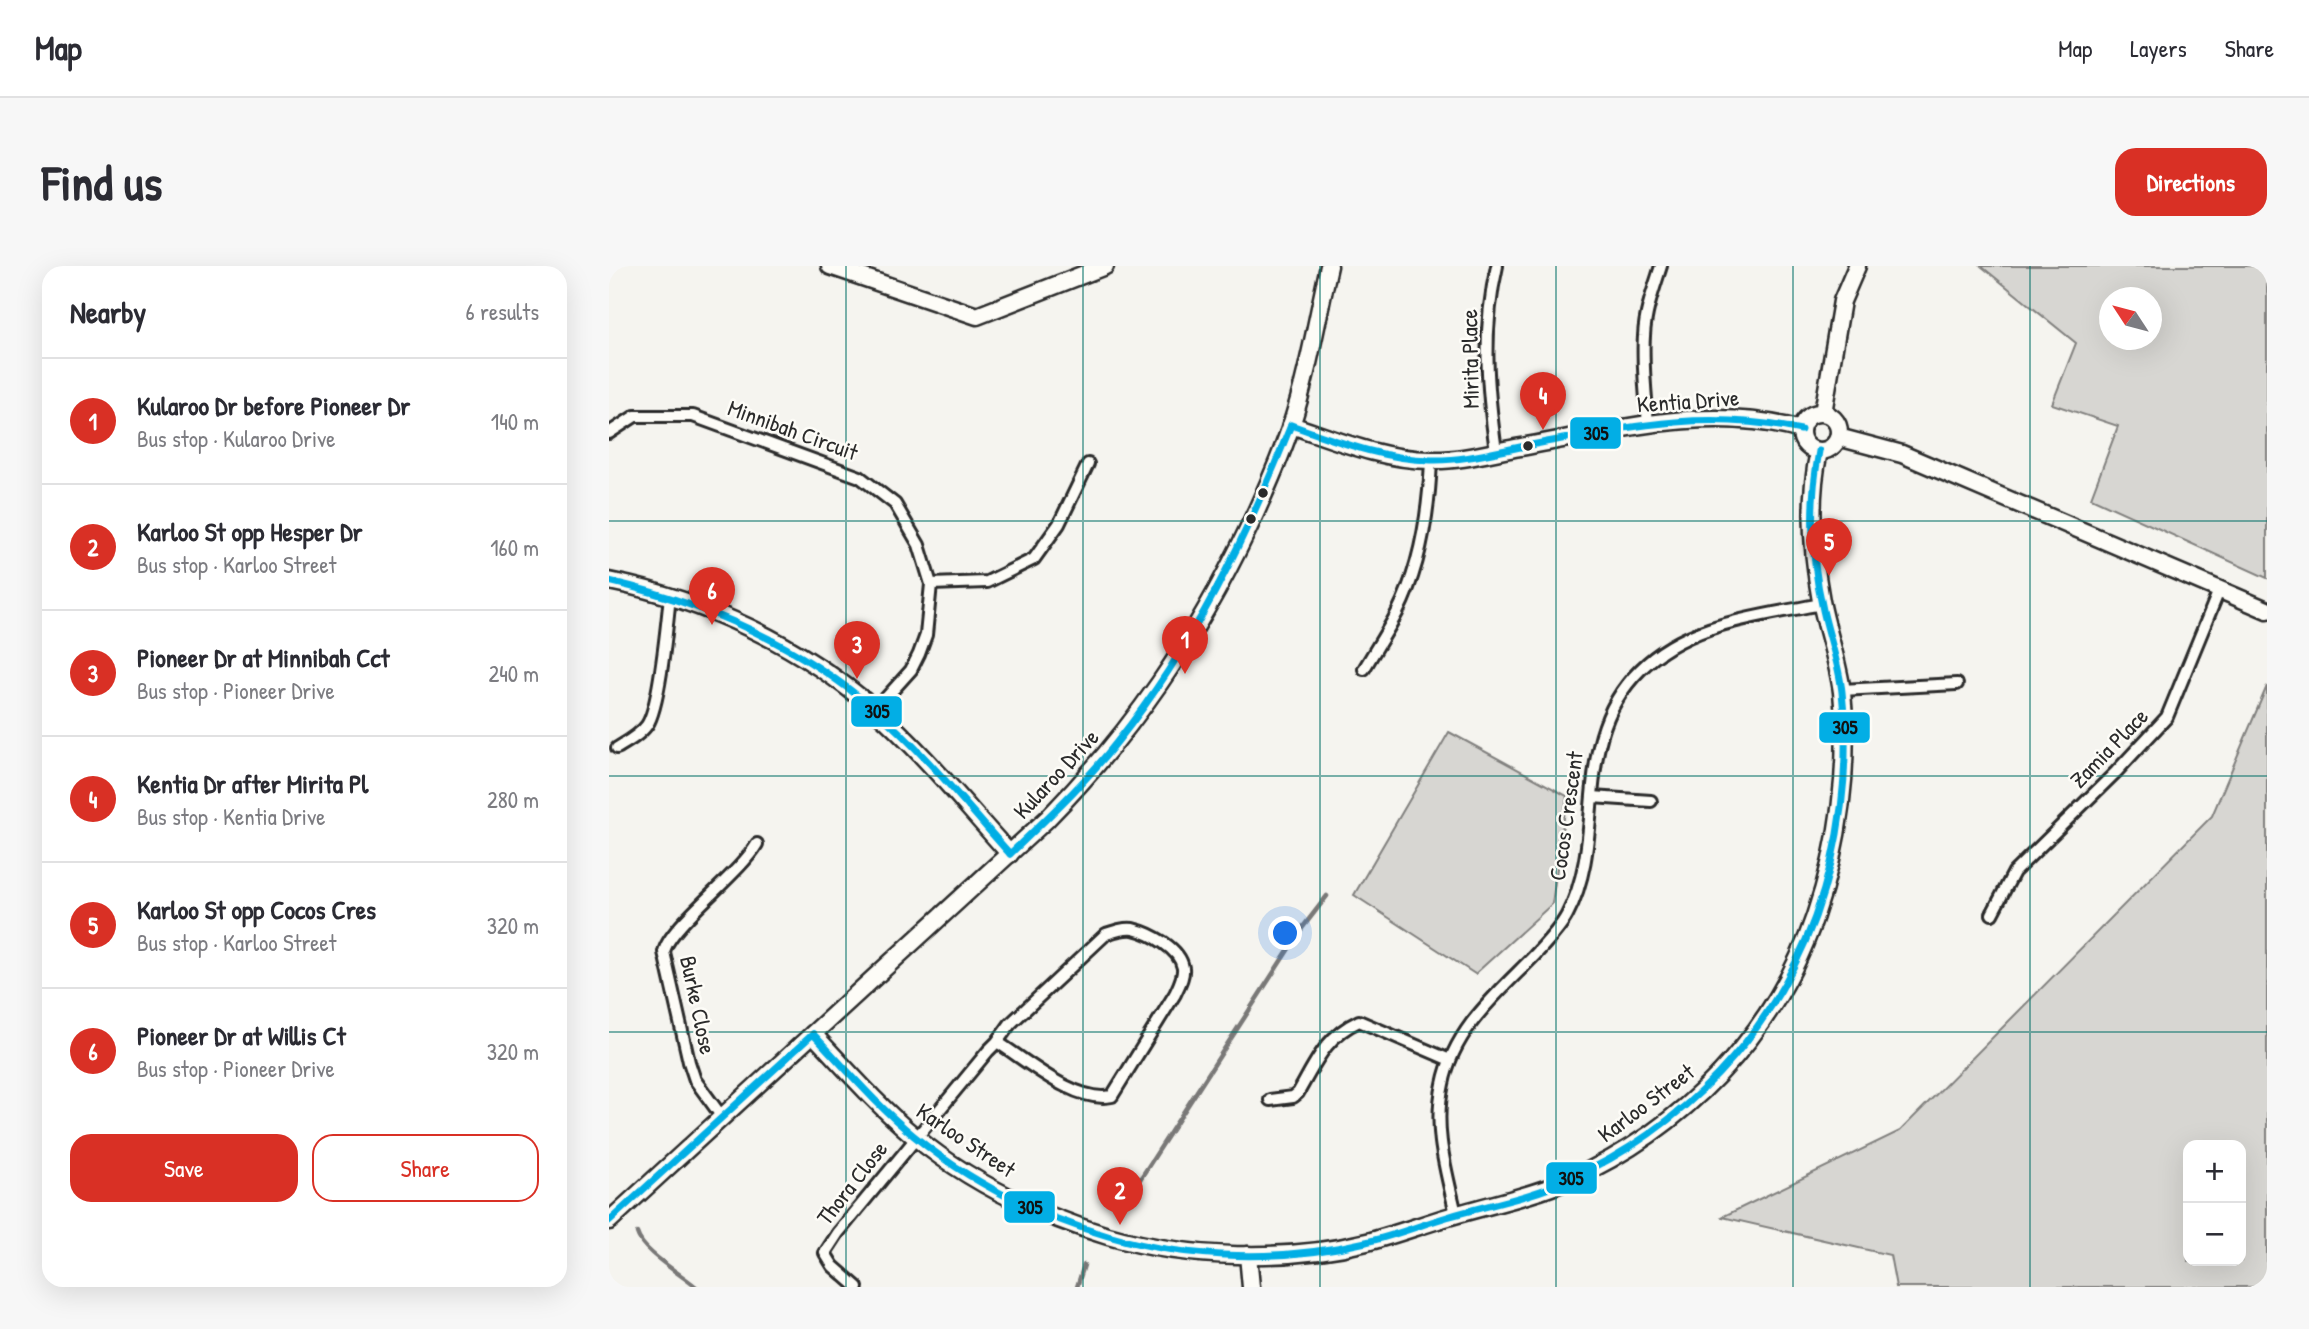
<!DOCTYPE html>
<html lang="en">
<head>
<meta charset="utf-8">
<style>
  :root { --surface:#fff; --page:#f7f7f7; --text:#2b2b33; --muted:#7c7c81; --line:#e1e1e2; --accent:#d93025 }
  body { margin:0; font-family:"Patrick Hand",sans-serif; background:var(--page); color:var(--text) }
  .controls { position:absolute; right:21px; bottom:21px; display:grid; overflow:hidden; border-radius:14px; box-shadow:0 7px 28px #0002 }
  .controls button { width:63px; height:63px; display:grid; place-items:center; padding:0; border:0; border-bottom:2px solid var(--line); background:var(--surface); color:var(--text); font:35px sans-serif }
  .compass { position:absolute; left:1490px; top:21px; width:63px; height:63px; border-radius:50%; background:var(--surface); box-shadow:0 7px 28px #0002; rotate:306deg }
  .you { position:absolute; left:677px; top:668px; width:24px; height:24px; margin:-18px; border:5px solid #fff; border-radius:50%; background:#1a73e8; box-shadow:0 0 0 10px #1a73e833 }
  .badge { display:grid; place-items:center; width:46px; height:46px; border-radius:50%; background:var(--accent); color:#fff; font-size:23px; font-weight:700 }
  .pin { position:absolute; translate:-50% -58px; filter:drop-shadow(0 2px 4px #0008) }
  .pin::after { content:''; position:absolute; top:37px; width:24px; height:21px; background:inherit; clip-path:polygon(0 0,100% 0,50% 100%) }
  .list { margin:0; padding:0; list-style:none }
  h2 { display:flex; justify-content:space-between; align-items:center; height:91px; margin:0; padding:0 28px; font-size:30px }
  h2 small { font-size:23px; font-weight:400; color:var(--muted) }
  .list li { display:grid; grid-template-columns:46px 1fr auto; gap:21px; align-items:center; box-sizing:border-box; height:126px; padding:0 28px; border-top:2px solid var(--line) }
  .list b { display:block; font-size:26px; white-space:nowrap }
  .list p { margin:0; font-size:23px; white-space:nowrap; color:var(--muted) }
  .list em { font-size:23px; font-style:normal; color:var(--muted) }
  .actions { display:flex; gap:14px; padding:21px 28px }
  .actions a { flex:1; padding:16px 0; border:2px solid var(--accent); border-radius:21px; text-align:center; font-size:24px; color:var(--accent) }
  .actions .main { background:var(--accent); color:#fff }
  .map { position:relative; flex:none; width:1658px; height:1021px; overflow:hidden; border-radius:21px }
  header { display:flex; align-items:center; gap:42px; box-sizing:border-box; height:98px; padding:0 35px; background:var(--surface); border-bottom:2px solid var(--line) }
  header strong { font-size:33px }
  nav { display:flex; gap:38px; margin-inline-start:auto; font-size:24px }
  .intro { display:flex; align-items:center; justify-content:space-between; box-sizing:border-box; height:168px; padding:0 42px }
  h1 { margin:0; font-size:49px }
  .button { padding:18px 32px; border-radius:21px; background:var(--accent); color:#fff; font-size:24px; font-weight:700 }
  main { display:flex; gap:42px; padding:0 42px }
  aside { flex:1; background:var(--surface); border-radius:21px; box-shadow:0 7px 28px #0002 }
  .map>svg:first-child { display:block }
</style>
</head>
<body>
<header>
<strong>Map</strong>
<nav><a>Map</a><a>Layers</a><a>Share</a></nav>
</header>
<div class="intro"><h1>Find us</h1><a class="button">Directions</a></div>
<main>
<aside>
<h2>Nearby<small>6 results</small></h2>
<ul class="list">
<li><span class="badge">1</span><div><b>Kularoo Dr before Pioneer Dr</b><p>Bus stop · Kularoo Drive</p></div><em>140 m</em></li>
<li><span class="badge">2</span><div><b>Karloo St opp Hesper Dr</b><p>Bus stop · Karloo Street</p></div><em>160 m</em></li>
<li><span class="badge">3</span><div><b>Pioneer Dr at Minnibah Cct</b><p>Bus stop · Pioneer Drive</p></div><em>240 m</em></li>
<li><span class="badge">4</span><div><b>Kentia Dr after Mirita Pl</b><p>Bus stop · Kentia Drive</p></div><em>280 m</em></li>
<li><span class="badge">5</span><div><b>Karloo St opp Cocos Cres</b><p>Bus stop · Karloo Street</p></div><em>320 m</em></li>
<li><span class="badge">6</span><div><b>Pioneer Dr at Willis Ct</b><p>Bus stop · Pioneer Drive</p></div><em>320 m</em></li>
</ul>
<div class="actions"><a class="main">Save</a><a>Share</a></div>
</aside>
<div class="map">
<svg width="1658" height="1021" viewBox="0 0 1658 1021">
  <rect width="100%" height="100%" fill="#f5f4ef"/>
  <filter id="ink" filterUnits="userSpaceOnUse"><feTurbulence type="fractalNoise" baseFrequency=".0143" numOctaves="2"/><feDisplacementMap in="SourceGraphic" scale="14" xChannelSelector="R" yChannelSelector="G"/><feConvolveMatrix kernelMatrix="1 2 1 2 8 2 1 2 1" color-interpolation-filters="sRGB"/></filter>
  <g filter="url(#ink)">
    <g fill="#d7d6d2" stroke="#81807e" stroke-width="2" fill-rule="evenodd">
      <path d="M1372,0H1658V312L1482,232L1509,160L1443,138L1467,77ZM1500,32H1542V74H1500Z"/>
      <path d="M1658,420V1021H1287L1281,989L1113,951L1291,865L1603,550ZM1632,879V995H1579V879Z"/>
      <polygon points="840,466 958,530 943,638 866,708 745,629"/>
    </g>
    <g fill="none" stroke-linecap="round" stroke-linejoin="round">
      <g stroke="#797877" stroke-width="4.5">
        <polyline points="515,938 694,661 718,630"/>
        <path d="M28,967C33,986 71,1007 87,1021"/>
        <polyline points="468,1021 475,999"/>
      </g>
      <defs>
        <g id="street">
          <path d="M1039,159C1037,129 1033,99 1035,70C1036,46 1045,22 1052,0"/>
          <polyline points="0,167 26,150 84,150 251,211 286,238 310,279 322,318 317,369 310,388 302,404 266,444"/>
          <path d="M887,185C878,121 873,64 888,0"/>
          <polyline points="322,318 378,316 425,293 450,258 479,198"/>
          <path d="M755,403C766,384 778,366 788,347C812,300 820,246 822,194"/>
          <polyline points="1232,424 1348,418"/>
          <path d="M8,482C18,476 31,469 38,459C51,440 58,357 61,330"/>
          <polyline points="983,531 1042,535"/>
          <polyline points="1383,648 1405,606 1507,506 1558,451 1611,322"/>
          <path d="M661,834L684,831L689,827C707,796 716,771 750,755L841,794"/>
          <path d="M113,851L86,814L80,796L55,686C60,660 130,609 148,578"/>
          <path d="M847,948C837,904 824,863 834,818C845,763 888,728 925,690C937,677 950,664 958,649C1000,569 960,474 1031,404C1079,356 1149,351 1212,338"/>
          <path d="M248,1021L224,1000L216,987L229,967L379,785L388,776C417,794 467,838 503,830L566,728C570,719 575,711 574,702C571,682 541,667 524,663C514,662 506,665 497,668L401,758L388,776"/>
        </g>
        <g id="secondary">
          <polyline points="221,0 368,50 496,0"/>
          <polyline points="1214,147 1233,35 1248,0"/>
          <circle cx="1211" cy="166" r="19"/>
          <path d="M682,159C727,174 774,194 822,194C850,195 879,187 906,182C999,166 1099,137 1192,164"/>
          <polyline points="1229,171 1293,188 1658,344"/>
          <path d="M0,315C96,334 192,379 266,444C315,487 357,540 401,588"/>
          <path d="M204,768C237,803 268,839 305,870C361,916 429,949 499,970C578,993 678,996 758,976C785,969 812,959 839,951C878,939 921,931 960,914C1073,864 1166,769 1206,650C1230,580 1241,500 1233,426C1229,395 1218,366 1212,335C1203,286 1199,234 1210,185"/>
          <path d="M0,955L438,553C524,465 586,374 639,263C655,229 670,195 682,160C699,108 708,53 720,0"/>
          <polyline points="639,989 642,1021"/>
        </g>
      </defs>
      <use href="#street" stroke="#2b2b2b" stroke-width="16"/>
      <use href="#secondary" stroke="#2b2b2b" stroke-width="21"/>
      <use href="#street" stroke="#fdfcf7" stroke-width="10"/>
      <use href="#secondary" stroke="#fdfcf7" stroke-width="16"/>
      <defs>
        <g id="bus-1">
          <path d="M682,159C728,175 773,193 822,194C855,195 889,185 922,179C1018,161 1094,143 1192,164"/>
          <path d="M0,315C98,338 189,378 266,444C316,487 357,539 401,588"/>
          <path d="M401,588C438,552 476,517 508,476C584,381 637,272 682,159"/>
          <path d="M204,768C237,803 268,840 305,870C361,916 429,950 499,970C582,994 674,996 757,976C785,970 811,959 838,951C878,939 921,932 959,914C1074,863 1163,769 1206,651C1231,581 1242,500 1233,426C1230,398 1220,371 1214,344C1202,292 1200,238 1210,185"/>
          <polyline points="0,955 204,768"/>
        </g>
      </defs>
      <use href="#bus-1" stroke="#fdfcf7" stroke-width="12"/>
      <use href="#bus-1" stroke="#02aee5" stroke-width="7"/>
    </g>
  </g>
  <path fill="none" stroke="#0f766e" stroke-width="2" stroke-opacity="0.55" d="M237,0V1021M474,0V1021M711,0V1021M947,0V1021M1184,0V1021M1421,0V1021M0,255H1658M0,510H1658M0,766H1658"/>
  <g fill="#2b2b2b" stroke="#fdfcf7" stroke-width="2.5">
    <circle cx="919" cy="180" r="6"/>
    <circle cx="654" cy="227" r="6"/>
    <circle cx="642" cy="253" r="6"/>
  </g>
  <g text-anchor="middle" stroke-width="5" stroke-linejoin="round" paint-order="stroke">
    <g font-size="23" fill="#2b2b2b" stroke="#fdfcf7">
      <text transform="translate(861 93) rotate(-91)" y="8">Mirita Place</text>
      <text transform="translate(1079 135) rotate(-4)" y="8">Kentia Drive</text>
      <text transform="translate(184 164) rotate(20)" y="8">Minnibah Circuit</text>
      <text transform="translate(1500 482) rotate(-46)" y="8">Zamia Place</text>
      <text transform="translate(447 508) rotate(-47)" y="8">Kularoo Drive</text>
      <text transform="translate(957 550) rotate(-82)" y="8">Cocos Crescent</text>
      <text transform="translate(89 739) rotate(78)" y="8">Burke Close</text>
      <text transform="translate(1037 837) rotate(-37)" y="8">Karloo Street</text>
      <text transform="translate(357 874) rotate(34)" y="8">Karloo Street</text>
      <text transform="translate(243 917) rotate(-52)" y="8">Thora Close</text>
    </g>
  </g>
  <g stroke="#fdfcf7" stroke-width="2.5">
    <rect x="960" y="150" width="53" height="34" rx="7" fill="#02aee5"/>
    <rect x="241" y="429" width="53" height="33" rx="7" fill="#02aee5"/>
    <rect x="1209" y="445" width="53" height="33" rx="7" fill="#02aee5"/>
    <rect x="936" y="895" width="53" height="34" rx="7" fill="#02aee5"/>
    <rect x="394" y="924" width="53" height="34" rx="7" fill="#02aee5"/>
  </g>
  <g font-size="19" text-anchor="middle" font-weight="bold" fill="#111">
    <text x="987" y="174">305</text>
    <text x="268" y="452">305</text>
    <text x="1236" y="468">305</text>
    <text x="962" y="919">305</text>
    <text x="421" y="948">305</text>
  </g>
</svg>
<div class="controls">
<button>+</button>
<button>−</button>
</div>
<svg class="compass" viewBox="-18 -18 36 36"><path d="M0-13l5 13h-10z" fill="#e53935"/><path d="M0 13l5-13h-10z" fill="#7c7c81"/></svg>
<div class="you"></div>
<div class="pin badge" style="left:576px;top:408px">1</div>
<div class="pin badge" style="left:511px;top:959px">2</div>
<div class="pin badge" style="left:248px;top:413px">3</div>
<div class="pin badge" style="left:934px;top:164px">4</div>
<div class="pin badge" style="left:1220px;top:310px">5</div>
<div class="pin badge" style="left:103px;top:359px">6</div>
</div>
</main>
</body>
</html>
